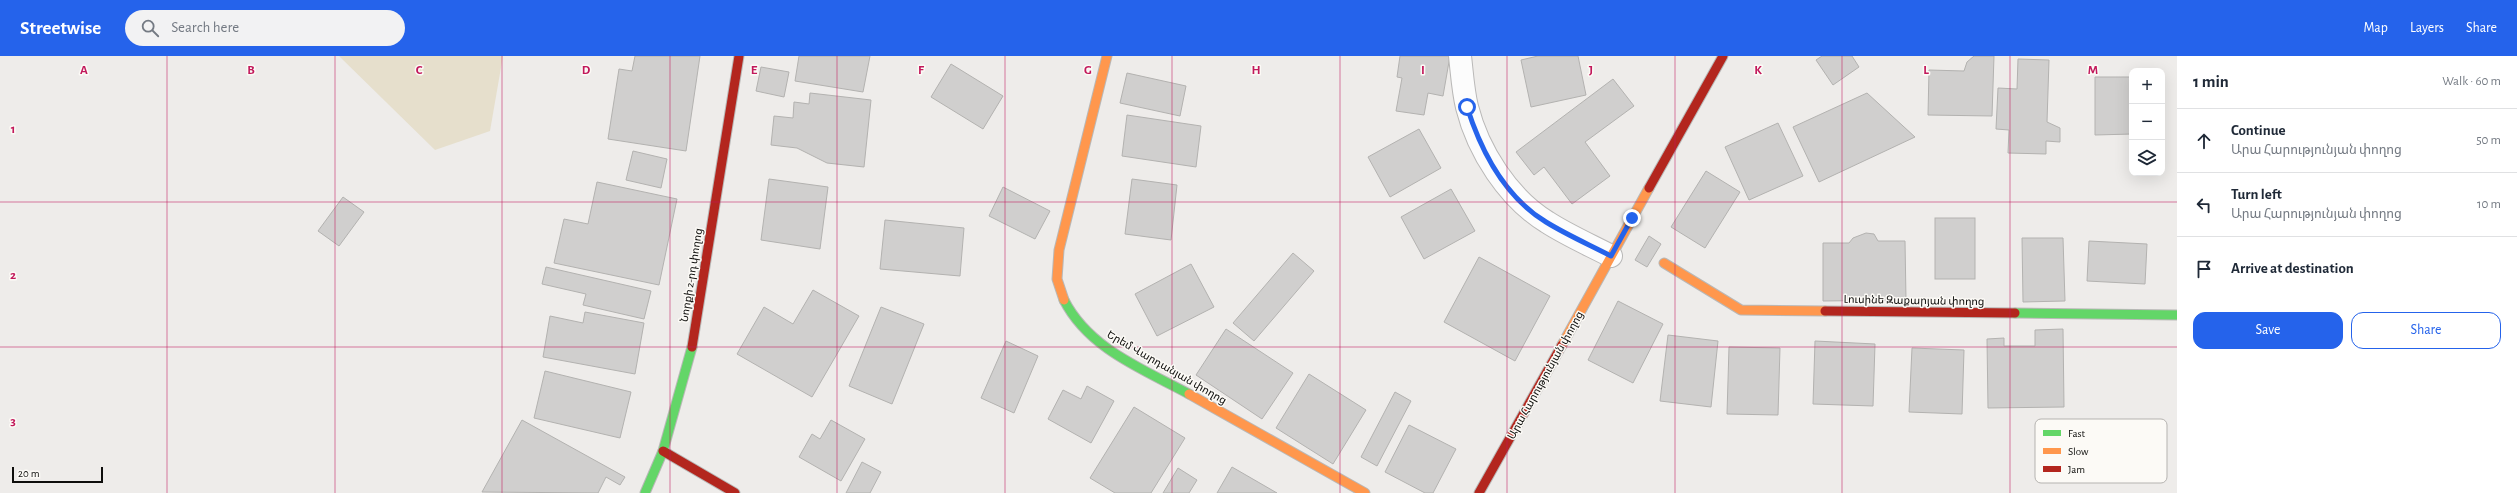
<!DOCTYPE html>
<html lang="en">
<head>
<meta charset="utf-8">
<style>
  :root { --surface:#fff; --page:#f2f2f3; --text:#1f2937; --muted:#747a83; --line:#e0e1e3; --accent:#2563eb }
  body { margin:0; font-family:"Alegreya Sans","Noto Sans Armenian",sans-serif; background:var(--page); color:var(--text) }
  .controls { position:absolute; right:12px; top:12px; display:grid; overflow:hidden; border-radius:8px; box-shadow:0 4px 16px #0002 }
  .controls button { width:36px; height:36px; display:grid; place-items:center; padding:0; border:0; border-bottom:1px solid var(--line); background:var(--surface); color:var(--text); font:20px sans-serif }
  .scale { position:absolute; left:12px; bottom:10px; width:91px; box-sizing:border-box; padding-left:4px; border:2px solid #0e0e0c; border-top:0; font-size:11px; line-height:14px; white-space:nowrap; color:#0e0e0c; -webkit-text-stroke:3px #fcfaf6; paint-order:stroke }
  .stop { position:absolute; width:12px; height:12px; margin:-9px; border:3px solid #2563eb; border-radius:50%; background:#fff }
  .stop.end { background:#2563eb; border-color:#fff; box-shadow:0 1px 4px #0008 }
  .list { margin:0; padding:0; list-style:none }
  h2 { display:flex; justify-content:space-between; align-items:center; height:52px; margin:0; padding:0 16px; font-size:17px }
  h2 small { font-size:13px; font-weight:400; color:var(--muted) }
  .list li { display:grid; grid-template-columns:26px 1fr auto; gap:12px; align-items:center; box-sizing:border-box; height:64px; padding:0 16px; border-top:1px solid var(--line) }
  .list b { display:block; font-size:15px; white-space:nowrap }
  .list p { margin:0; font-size:13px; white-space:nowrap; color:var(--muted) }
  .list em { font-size:13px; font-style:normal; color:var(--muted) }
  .actions { display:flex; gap:8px; padding:12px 16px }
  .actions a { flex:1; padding:9px 0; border:1px solid var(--accent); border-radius:12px; text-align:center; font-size:14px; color:var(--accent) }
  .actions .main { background:var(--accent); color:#fff }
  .icon { flex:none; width:22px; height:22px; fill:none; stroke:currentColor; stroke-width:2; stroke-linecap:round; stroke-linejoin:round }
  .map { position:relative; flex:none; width:2177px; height:437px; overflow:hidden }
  header { display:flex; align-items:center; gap:24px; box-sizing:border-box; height:56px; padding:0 20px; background:var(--accent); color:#fff }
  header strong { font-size:19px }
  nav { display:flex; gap:22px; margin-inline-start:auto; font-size:14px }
  .search { width:280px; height:36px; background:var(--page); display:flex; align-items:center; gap:10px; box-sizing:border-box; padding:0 14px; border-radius:22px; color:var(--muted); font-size:15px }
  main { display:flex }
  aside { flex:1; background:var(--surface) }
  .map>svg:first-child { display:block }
</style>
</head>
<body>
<header>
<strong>Streetwise</strong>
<div class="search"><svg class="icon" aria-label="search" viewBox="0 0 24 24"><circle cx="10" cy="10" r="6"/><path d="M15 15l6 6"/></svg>Search here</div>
<nav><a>Map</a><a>Layers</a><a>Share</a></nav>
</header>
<main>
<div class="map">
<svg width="2177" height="437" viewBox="0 0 2177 437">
  <rect width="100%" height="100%" fill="#eeecea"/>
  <polygon fill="#e6dfcc" points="339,0 503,0 490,75 435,94"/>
  <g fill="#d0cfce" stroke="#b3b2b0">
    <polygon points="635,0 700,0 686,95 608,83 619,13 632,15"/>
    <polygon points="799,0 870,0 863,36 795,25"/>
    <polygon points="1400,0 1450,0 1443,40 1428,37 1424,59 1396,55 1402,22 1397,21"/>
    <polygon points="1538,0 1578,0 1586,39 1531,51 1521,4"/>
    <polygon points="1822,0 1852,0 1859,11 1833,29 1816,4"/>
    <polygon points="1974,0 1994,0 1992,60 1928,59 1929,14 1964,15 1967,6"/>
    <polygon points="2018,3 2049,4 2047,66 2060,72 2060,86 2046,85 2046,98 2008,97 2009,74 1996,73 1998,32 2017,33"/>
    <polygon points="951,8 1003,40 983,73 931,41"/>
    <polygon points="761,11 789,16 784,41 756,35"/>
    <polygon points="1127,17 1186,30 1180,60 1120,47"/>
    <polygon points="2095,21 2132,21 2132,78 2095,79"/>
    <polygon points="1613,23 1634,50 1585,86 1610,120 1572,148 1544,111 1534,119 1516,96"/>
    <polygon points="810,37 871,44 864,111 827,107 797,92 771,89 774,60 793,62 794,46 809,48"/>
    <polygon points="1867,37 1915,81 1819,126 1793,71"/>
    <polygon points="1127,59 1201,70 1196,111 1122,100"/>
    <polygon points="1778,67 1803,120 1749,144 1725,91"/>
    <polygon points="1419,73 1441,112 1390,141 1368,101"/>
    <polygon points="633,95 667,103 661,132 626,124"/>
    <polygon points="1706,115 1740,136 1705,192 1671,171"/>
    <polygon points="769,123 828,131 820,193 761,184"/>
    <polygon points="1132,123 1177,129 1171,184 1125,178"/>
    <polygon points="597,126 677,143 659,229 554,207 564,163 588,168"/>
    <polygon points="1003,131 1050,155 1035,183 989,160"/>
    <polygon points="1451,133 1475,175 1424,203 1401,161"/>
    <polygon points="343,141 364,156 339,190 318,175"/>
    <rect x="1935" y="162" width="40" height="61"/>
    <polygon points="885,164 964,172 960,220 880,213"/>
    <polygon points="1866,177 1874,178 1878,185 1905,185 1906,244 1823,245 1823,187 1849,187 1853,182"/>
    <polygon points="1649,180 1661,188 1647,211 1635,204"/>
    <polygon points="2022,182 2063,182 2065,245 2023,246"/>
    <polygon points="2089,185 2147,188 2145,228 2087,225"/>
    <polygon points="1293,197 1314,215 1254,285 1233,267"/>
    <polygon points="1479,201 1550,240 1515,305 1444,266"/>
    <polygon points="1191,208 1214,251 1157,280 1135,238"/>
    <polygon points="546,211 651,235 644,263 583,249 586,238 542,228"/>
    <polygon points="813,234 859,260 812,341 737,298 764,251 793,268"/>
    <polygon points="1618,245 1663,268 1633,327 1588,304"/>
    <polygon points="881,251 924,268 892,348 849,330"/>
    <polygon points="585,256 644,267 635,318 543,301 550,260 583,267"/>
    <polygon points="1226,273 1293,317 1262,363 1196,319"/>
    <polygon points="2063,273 2064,351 1988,352 1987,283 2004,282 2004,290 2035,290 2035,274"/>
    <polygon points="1668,279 1718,285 1711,351 1660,345"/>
    <polygon points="1006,285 1038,300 1014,357 981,342"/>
    <polygon points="1815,285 1875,288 1873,350 1813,348"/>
    <polygon points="1729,291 1780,292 1778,359 1727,358"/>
    <polygon points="1912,292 1964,294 1962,358 1909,356"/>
    <polygon points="545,315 631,336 620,382 534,362"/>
    <polygon points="1309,318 1366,354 1333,408 1276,372"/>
    <polygon points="1087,330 1114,345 1091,387 1048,363 1063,334 1081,343"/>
    <polygon points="1395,336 1411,345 1377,410 1361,401"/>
    <polygon points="1134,351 1185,382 1151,437 1115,437 1090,422"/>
    <polygon points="522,364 625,421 620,429 606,421 598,437 482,436"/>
    <polygon points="831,364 865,383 841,425 799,401 812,378 820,383"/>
    <polygon points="1409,369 1456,393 1433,437 1425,437 1385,416"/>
    <polygon points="862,406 881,416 870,437 846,437"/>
    <polygon points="1232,411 1277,437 1217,437"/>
    <polygon points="1178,412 1197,424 1189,437 1163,437"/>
  </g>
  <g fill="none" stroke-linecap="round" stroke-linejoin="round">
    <defs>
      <path id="street" d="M1460,0C1462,17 1463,35 1467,51C1478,95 1508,142 1547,166C1567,179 1590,189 1611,200"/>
      <g id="fast">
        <path d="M1064,244C1089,293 1143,313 1189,338"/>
        <polyline points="2015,257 2177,259"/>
        <polyline points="645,437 663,395 692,291"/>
      </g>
      <g id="slow">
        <polyline points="1664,207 1741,254 1825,255"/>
        <polyline points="1064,244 1057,223 1059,194 1107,0"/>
        <polyline points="1562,289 1649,132"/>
        <polyline points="1189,338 1365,437"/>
      </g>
      <g id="jam">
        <polyline points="1649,132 1723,0"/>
        <polyline points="1825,255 2015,257"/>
        <polyline points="692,291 739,0"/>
        <polyline points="663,395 735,437"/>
        <polyline points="1479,437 1562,289"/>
      </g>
    </defs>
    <use href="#street" stroke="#b9b8b7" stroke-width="24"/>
    <use href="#fast" stroke="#b9b8b7" stroke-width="11"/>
    <use href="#slow" stroke="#b9b8b7" stroke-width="11"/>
    <use href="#jam" stroke="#b9b8b7" stroke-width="11"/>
    <use href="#street" stroke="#fcfcfc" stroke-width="22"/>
    <use href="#fast" stroke="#63d668" stroke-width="9"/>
    <use href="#slow" stroke="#ff974d" stroke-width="9"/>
    <use href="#jam" stroke="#b3261e" stroke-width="9"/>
  </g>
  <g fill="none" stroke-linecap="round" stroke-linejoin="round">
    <path stroke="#2563eb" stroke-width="5" d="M1467,51C1481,95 1505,141 1546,166C1567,179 1590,189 1611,200L1632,162"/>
  </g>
  <path fill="none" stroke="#c2185b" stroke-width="1" stroke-opacity="0.55" d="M167,0V437M335,0V437M502,0V437M670,0V437M837,0V437M1005,0V437M1172,0V437M1340,0V437M1507,0V437M1675,0V437M1842,0V437M2010,0V437M0,146H2177M0,291H2177"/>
  <g text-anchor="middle" stroke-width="3" stroke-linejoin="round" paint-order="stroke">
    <g font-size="11" fill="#0e0e0c" stroke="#fcfaf6">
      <text transform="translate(691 219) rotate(-81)" y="4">Նորքի 2-րդ փողոց</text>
      <text transform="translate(1914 244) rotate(1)" y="4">Լուսինե Զաքարյան փողոց</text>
      <text transform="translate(1167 311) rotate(30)" y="4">Երեմ Վարդանյան փողոց</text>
      <text transform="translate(1545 319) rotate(-61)" y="4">Արա Հարությունյան փողոց</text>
    </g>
  </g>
  <rect x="2035" y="363" width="132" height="64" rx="6" fill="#fcfaf6" stroke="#b5b3b0" stroke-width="1"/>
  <rect x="2043" y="374" width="18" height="6" fill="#63d668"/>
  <rect x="2043" y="392" width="18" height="6" fill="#ff974d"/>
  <rect x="2043" y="410" width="18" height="6" fill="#b3261e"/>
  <g font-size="11" fill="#0e0e0c">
    <text x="2068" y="381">Fast</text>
    <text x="2068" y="399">Slow</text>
    <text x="2068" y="417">Jam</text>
  </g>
  <g font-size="13" text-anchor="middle" font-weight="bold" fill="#c2185b" stroke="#fcfaf6" stroke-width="3" stroke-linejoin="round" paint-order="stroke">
    <text x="84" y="18">A</text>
    <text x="251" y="18">B</text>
    <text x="419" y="18">C</text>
    <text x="586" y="18">D</text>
    <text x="754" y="18">E</text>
    <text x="921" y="18">F</text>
    <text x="1088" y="18">G</text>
    <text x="1256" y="18">H</text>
    <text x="1423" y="18">I</text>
    <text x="1591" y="18">J</text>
    <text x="1758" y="18">K</text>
    <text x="1926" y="18">L</text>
    <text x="2093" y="18">M</text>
    <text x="13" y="77">1</text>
    <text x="13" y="223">2</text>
    <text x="13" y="369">3</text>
  </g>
</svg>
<div class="controls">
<button>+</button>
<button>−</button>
<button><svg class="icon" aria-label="layers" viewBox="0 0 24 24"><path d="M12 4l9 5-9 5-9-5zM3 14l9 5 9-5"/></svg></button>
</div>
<div class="scale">20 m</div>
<div class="stop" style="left:1467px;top:51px"></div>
<div class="stop end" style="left:1632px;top:162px"></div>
</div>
<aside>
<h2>1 min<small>Walk · 60 m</small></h2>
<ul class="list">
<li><svg class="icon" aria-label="ahead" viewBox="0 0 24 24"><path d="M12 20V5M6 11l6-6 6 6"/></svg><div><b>Continue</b><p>Արա Հարությունյան փողոց</p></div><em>50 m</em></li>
<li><svg class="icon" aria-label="left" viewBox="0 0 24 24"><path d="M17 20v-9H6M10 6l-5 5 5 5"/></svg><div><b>Turn left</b><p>Արա Հարությունյան փողոց</p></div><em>10 m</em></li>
<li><svg class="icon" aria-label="arrive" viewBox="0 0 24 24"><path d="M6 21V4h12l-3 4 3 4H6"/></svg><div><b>Arrive at destination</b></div></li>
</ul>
<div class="actions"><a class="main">Save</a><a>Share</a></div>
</aside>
</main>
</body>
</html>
